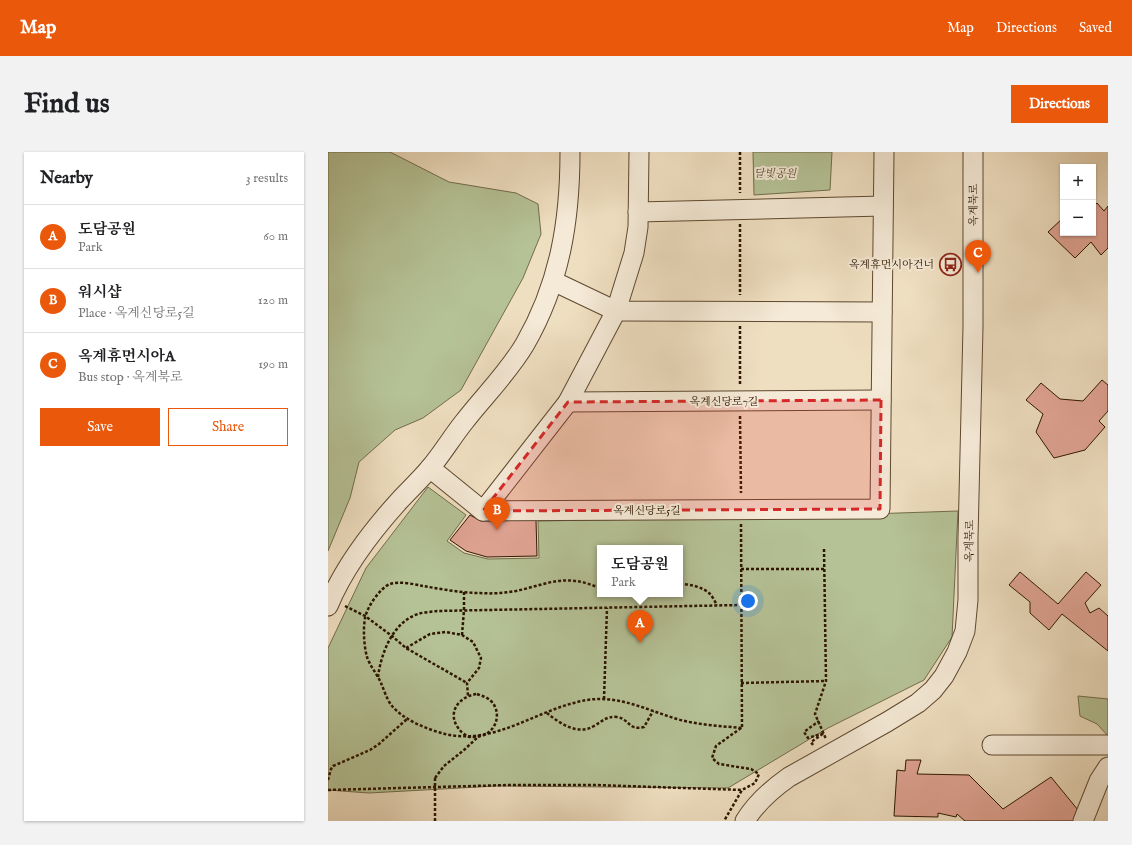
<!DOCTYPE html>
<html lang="en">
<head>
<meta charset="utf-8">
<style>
  :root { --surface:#fff; --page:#f2f2f2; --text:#202124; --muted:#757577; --line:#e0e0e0; --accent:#ea580c }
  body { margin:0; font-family:"IM FELL English","Noto Serif KR",serif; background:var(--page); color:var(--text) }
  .controls { position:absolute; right:12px; top:12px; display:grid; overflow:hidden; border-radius:0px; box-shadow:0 1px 3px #0004 }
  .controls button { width:36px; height:36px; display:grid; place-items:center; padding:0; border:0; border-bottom:1px solid var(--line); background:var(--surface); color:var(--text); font:20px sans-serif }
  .you { position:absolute; left:420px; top:449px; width:14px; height:14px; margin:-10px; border:3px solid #fff; border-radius:50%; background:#1a73e8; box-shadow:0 0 0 6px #1a73e833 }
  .badge { display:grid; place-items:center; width:26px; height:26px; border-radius:50%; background:var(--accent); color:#fff; font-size:13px; font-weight:700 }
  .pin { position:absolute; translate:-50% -33px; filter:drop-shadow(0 1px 2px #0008) }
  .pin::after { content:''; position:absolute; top:21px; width:14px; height:12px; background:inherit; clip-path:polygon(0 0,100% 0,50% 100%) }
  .popup { position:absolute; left:269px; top:393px; width:86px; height:52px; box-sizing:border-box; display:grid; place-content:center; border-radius:0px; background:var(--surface); filter:drop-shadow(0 1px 3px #0005); font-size:13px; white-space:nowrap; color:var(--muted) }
  .popup b { font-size:15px; color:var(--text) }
  .popup::after { content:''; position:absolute; left:50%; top:100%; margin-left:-8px; border:8px solid transparent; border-top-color:var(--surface) }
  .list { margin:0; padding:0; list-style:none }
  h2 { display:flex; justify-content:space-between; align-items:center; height:52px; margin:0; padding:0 16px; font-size:17px }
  h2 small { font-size:13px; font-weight:400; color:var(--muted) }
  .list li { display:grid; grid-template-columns:26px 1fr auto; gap:12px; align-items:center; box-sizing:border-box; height:64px; padding:0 16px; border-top:1px solid var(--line) }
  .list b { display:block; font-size:15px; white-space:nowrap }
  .list p { margin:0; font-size:13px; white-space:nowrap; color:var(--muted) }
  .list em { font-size:13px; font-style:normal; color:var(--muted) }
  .actions { display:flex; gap:8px; padding:12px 16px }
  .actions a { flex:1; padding:9px 0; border:1px solid var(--accent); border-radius:0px; text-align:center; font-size:14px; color:var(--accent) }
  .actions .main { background:var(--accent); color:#fff }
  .map { position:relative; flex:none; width:780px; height:669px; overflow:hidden; border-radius:0px }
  header { display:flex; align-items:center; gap:24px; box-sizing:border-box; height:56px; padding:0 20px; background:var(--accent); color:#fff }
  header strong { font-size:19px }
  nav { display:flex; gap:22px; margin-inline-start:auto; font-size:14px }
  .intro { display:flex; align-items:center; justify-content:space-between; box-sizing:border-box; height:96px; padding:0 24px }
  h1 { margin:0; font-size:28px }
  .button { padding:10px 18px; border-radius:0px; background:var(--accent); color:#fff; font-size:14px; font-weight:700 }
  main { display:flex; gap:24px; padding:0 24px }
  aside { flex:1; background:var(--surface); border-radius:0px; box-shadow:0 1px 3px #0004 }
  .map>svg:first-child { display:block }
</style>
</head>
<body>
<header>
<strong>Map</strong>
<nav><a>Map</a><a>Directions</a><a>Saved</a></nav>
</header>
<div class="intro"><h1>Find us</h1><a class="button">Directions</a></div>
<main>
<aside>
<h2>Nearby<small>3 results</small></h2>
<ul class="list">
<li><span class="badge">A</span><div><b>도담공원</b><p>Park</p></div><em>60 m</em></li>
<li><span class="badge">B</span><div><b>워시샵</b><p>Place · 옥계신당로5길</p></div><em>120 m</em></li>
<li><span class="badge">C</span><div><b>옥계휴먼시아A</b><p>Bus stop · 옥계북로</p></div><em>190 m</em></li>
</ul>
<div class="actions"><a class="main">Save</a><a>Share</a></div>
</aside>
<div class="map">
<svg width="780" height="669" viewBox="0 0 780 669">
  <rect width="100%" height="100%" fill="#efdfc1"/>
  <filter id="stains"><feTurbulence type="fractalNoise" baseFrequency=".005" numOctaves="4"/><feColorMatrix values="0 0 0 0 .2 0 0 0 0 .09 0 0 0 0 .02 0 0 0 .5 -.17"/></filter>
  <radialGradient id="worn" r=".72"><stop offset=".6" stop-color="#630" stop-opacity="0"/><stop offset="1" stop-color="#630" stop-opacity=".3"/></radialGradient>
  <g fill="#b5c296" stroke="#726c4b" fill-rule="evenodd">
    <polygon points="0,0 62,0 121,30 188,41 210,52 213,82 195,126 133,238 95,266 67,278 31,310 22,346 0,399"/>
    <polygon points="425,0 504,0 502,38 426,43"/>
    <path d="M100,335L138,363L119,389L136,401L160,407L211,406L210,369L452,365L630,359L624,485L596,528L500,576L400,636L168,634L41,641L0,638V496L38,416ZM272,396H352V442H272Z"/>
    <polygon points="750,544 780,547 780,584 769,572 752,564"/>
  </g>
  <g fill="#e2a595" stroke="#2e1500">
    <polygon points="769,51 776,59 780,54 780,96 773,103 763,90 747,106 720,80 735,66 735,81 765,81 765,55"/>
    <polygon points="774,228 780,233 780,259 771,269 777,275 757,298 726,306 708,280 715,262 698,248 713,231 732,247 755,249"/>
    <polygon points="142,363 153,369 208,368 209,404 159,405 138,399 122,388"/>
    <polygon points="692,420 730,452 758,420 773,433 757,451 762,461 771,456 780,464 780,499 734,462 721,478 702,461 702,450 681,433"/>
    <polygon points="578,608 593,608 589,622 641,623 675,657 723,625 750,658 751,669 637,669 629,662 628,665 610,661 610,665 566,664 569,618 577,619"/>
  </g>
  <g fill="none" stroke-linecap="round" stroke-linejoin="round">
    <defs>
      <g id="minor">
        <polyline points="310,60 555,54"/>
        <polyline points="225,129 288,159 554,160"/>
        <polyline points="240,250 553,248"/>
        <polyline points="102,316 155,359 552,357 556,0"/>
        <polyline points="155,359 240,250 288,159 306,101 310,75 311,0"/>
        <path d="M0,454C16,415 43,380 71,349C81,338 92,328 102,316C114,302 124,285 136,270C156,244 180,221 197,192C232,131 242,69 242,0"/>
        <polyline points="664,593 780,593"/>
        <path d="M417,669C428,651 444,637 461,625L559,570L590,551L605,538L616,524L629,500L637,479L640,448V386L645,175V0"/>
        <polyline points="755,669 771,629 780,615"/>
      </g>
    </defs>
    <use href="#minor" stroke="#5e4830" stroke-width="21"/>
    <g stroke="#2e1500" stroke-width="2.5" stroke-dasharray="3 2" stroke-linecap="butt">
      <polyline points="412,0 412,41"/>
      <polyline points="412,72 412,143"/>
      <polyline points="412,174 412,233"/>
      <polyline points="412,264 413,341"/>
      <polyline points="413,372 414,576"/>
      <polyline points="496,397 498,529 487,562 498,587"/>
      <polyline points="413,417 496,417"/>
      <path d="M352,432C362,432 375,435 382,442C385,445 387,450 389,453"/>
      <path d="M272,436C264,433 256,430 248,429C227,426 208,435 188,439C176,441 164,442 152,441C133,441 113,437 95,434C85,432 72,429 62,432C52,436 39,455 37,466C35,478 36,494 39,505C42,514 49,522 53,531C56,538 59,548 64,554C76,568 98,577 117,582C168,594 210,556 259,548C291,543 319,558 349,567C370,573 392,574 414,576"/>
      <polyline points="301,442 317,442"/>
      <polyline points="17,454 37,464 64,484 78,496 139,531"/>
      <polyline points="134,483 136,458 136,440"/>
      <polyline points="78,496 102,482 118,480 134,483 145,490 153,506 151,516 139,531 140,544"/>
      <path d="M50,525C53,501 65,470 90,462C96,460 103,460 109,459L413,453"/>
      <polyline points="413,531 498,529"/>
      <path d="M149,542C154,544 159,545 163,549C173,559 170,577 156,583C152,585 146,585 141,585C137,583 133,580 131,577C118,561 131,544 149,542Z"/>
      <polyline points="276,547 279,456"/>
      <path d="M219,561C231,571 250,584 266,574C275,569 278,564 289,565C302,567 300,579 316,575L325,559"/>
      <polyline points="413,576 388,594 384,606 391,612 423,617 431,622 427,631 414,638"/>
      <polyline points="485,593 483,590 496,581 480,586 476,580 491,569"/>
      <polyline points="107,626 116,614 136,598 151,584"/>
      <polyline points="0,628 3,617 5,614 42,598 51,592 79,567"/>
      <polyline points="0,638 181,633 268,633 414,638 396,669"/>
    </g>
    <use href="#minor" stroke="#f5ead7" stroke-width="19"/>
    <polyline stroke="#2e1500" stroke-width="2.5" stroke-dasharray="3 2" stroke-linecap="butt" points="107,669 107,626"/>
  </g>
  <path fill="#d62828" fill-opacity="0.2" stroke="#d62828" stroke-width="3" stroke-dasharray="8 5" stroke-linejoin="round" d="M553,248L552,357L155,359L240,250Z"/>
  <defs>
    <symbol id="bus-ring" viewBox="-11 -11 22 22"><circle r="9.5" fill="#f5ead7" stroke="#8f2418" stroke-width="1.5"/><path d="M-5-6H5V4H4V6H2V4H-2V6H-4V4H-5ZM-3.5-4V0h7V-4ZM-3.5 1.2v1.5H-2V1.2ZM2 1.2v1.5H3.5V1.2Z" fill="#8f2418"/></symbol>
  </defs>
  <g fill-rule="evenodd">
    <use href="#bus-ring" x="610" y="100" width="25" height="25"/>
  </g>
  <g text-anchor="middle" stroke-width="4" stroke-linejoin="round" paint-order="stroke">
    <g font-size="11" font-style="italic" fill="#56492d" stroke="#f5ead7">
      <text x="447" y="25">달빛공원</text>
    </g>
    <g font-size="11" fill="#2e1500" stroke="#f5ead7">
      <text transform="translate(645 53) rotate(-90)" y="4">옥계북로</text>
      <text x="396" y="253">옥계신당로7길</text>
      <text x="319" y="362">옥계신당로5길</text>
      <text transform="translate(641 389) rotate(-89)" y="4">옥계북로</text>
    </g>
    <g font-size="11" fill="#2e1500" stroke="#f5ead7" text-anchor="end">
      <text x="606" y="116">옥계휴먼시아건너</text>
    </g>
  </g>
  <rect width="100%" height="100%" filter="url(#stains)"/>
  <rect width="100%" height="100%" fill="url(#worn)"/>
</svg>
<div class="controls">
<button>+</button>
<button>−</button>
</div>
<div class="you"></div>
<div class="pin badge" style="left:312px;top:491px">A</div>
<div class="popup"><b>도담공원</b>Park</div>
<div class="pin badge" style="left:169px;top:378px">B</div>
<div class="pin badge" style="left:650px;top:121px">C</div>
</div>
</main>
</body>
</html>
